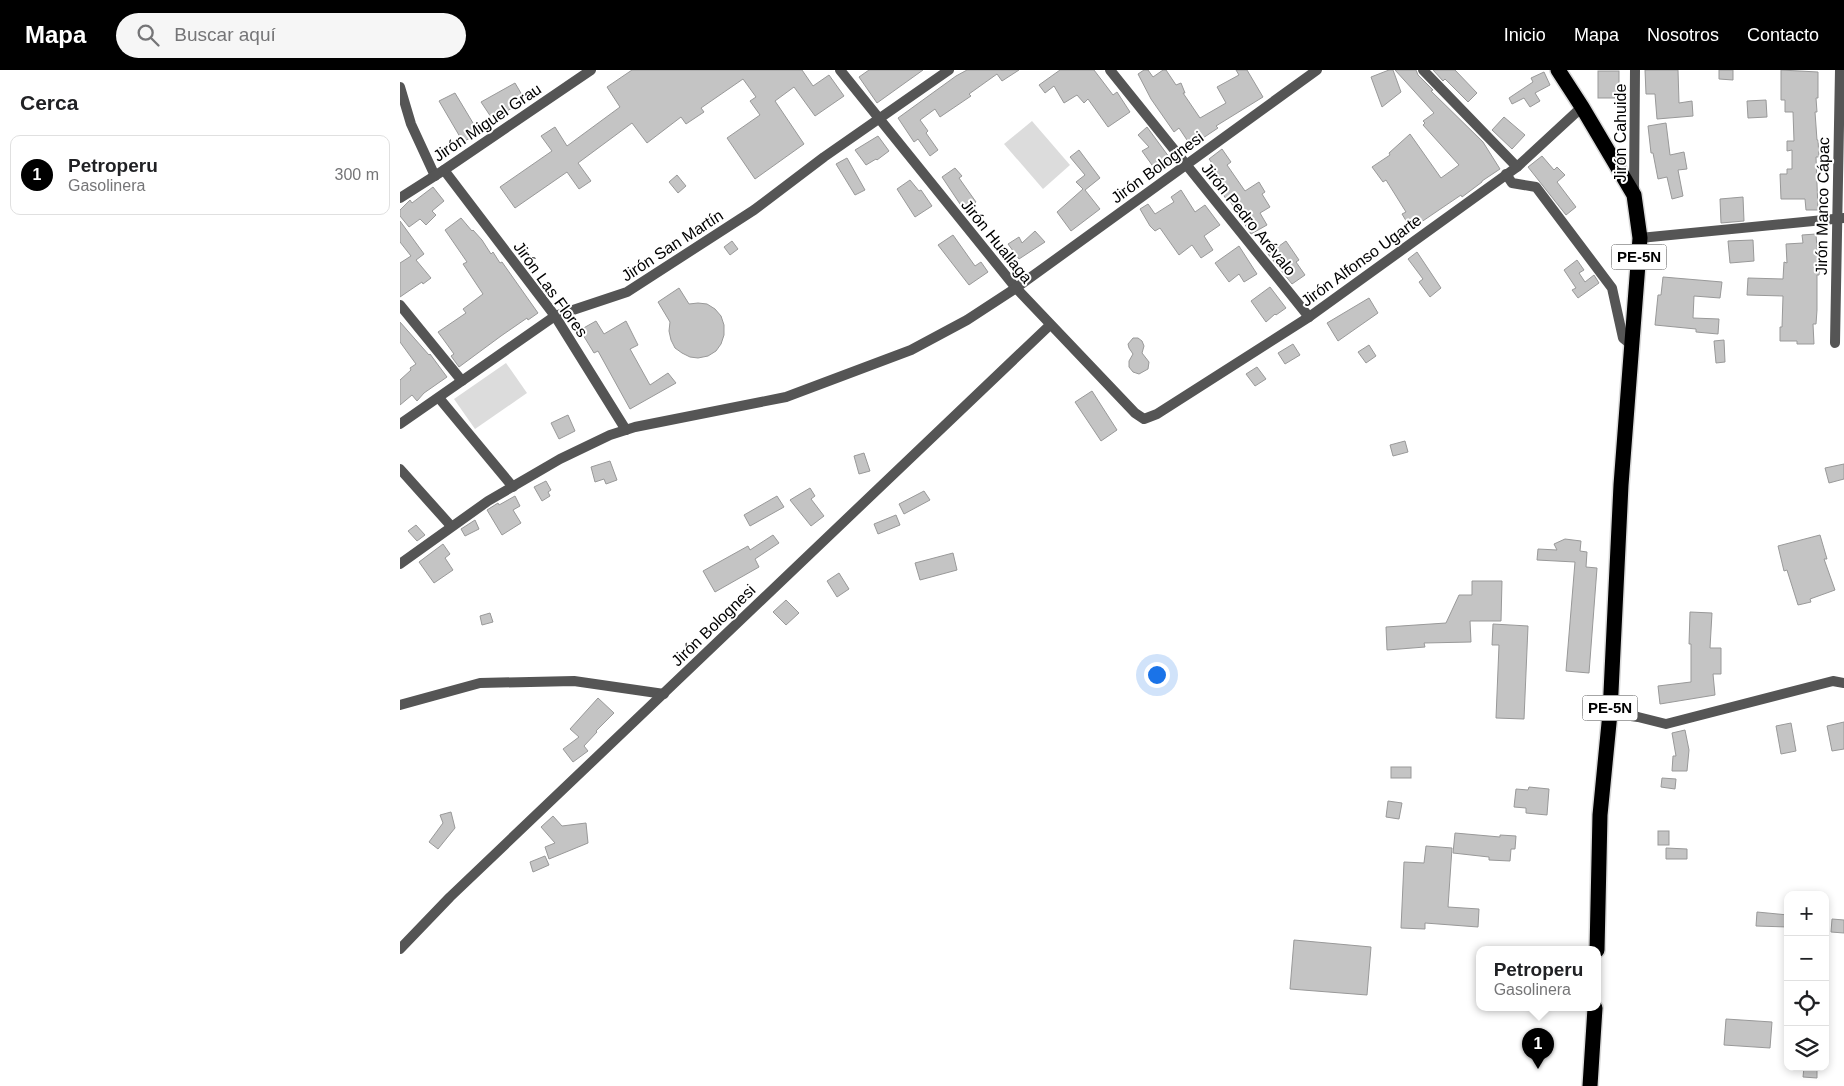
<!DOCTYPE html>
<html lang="es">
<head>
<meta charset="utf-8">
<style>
  :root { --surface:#fff; --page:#f6f6f6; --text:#202124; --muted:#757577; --line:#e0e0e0; --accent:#000 }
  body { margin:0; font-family:Arial,sans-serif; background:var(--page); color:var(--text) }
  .controls { position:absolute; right:15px; bottom:15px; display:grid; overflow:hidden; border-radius:10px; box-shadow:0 2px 8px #0003 }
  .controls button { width:45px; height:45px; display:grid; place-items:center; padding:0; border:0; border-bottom:1px solid var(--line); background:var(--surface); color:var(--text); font:25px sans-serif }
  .you { position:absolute; left:756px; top:604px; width:18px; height:18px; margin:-12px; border:4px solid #fff; border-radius:50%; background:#1a73e8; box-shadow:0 0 0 8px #1a73e833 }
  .badge { display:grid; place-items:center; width:32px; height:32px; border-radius:50%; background:var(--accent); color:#fff; font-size:16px; font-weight:700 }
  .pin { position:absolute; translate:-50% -41px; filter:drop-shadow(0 1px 2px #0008) }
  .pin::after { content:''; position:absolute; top:26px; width:18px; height:15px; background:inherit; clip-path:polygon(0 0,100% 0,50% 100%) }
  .popup { position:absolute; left:1076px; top:876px; width:125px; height:65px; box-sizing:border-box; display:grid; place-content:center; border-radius:10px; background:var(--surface); filter:drop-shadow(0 1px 4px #0005); font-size:16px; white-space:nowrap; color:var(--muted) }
  .popup b { font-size:19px; color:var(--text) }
  .popup::after { content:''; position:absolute; left:50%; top:100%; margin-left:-10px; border:10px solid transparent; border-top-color:var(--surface) }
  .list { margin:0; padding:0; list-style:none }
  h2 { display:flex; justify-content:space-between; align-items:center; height:65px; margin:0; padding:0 20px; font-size:21px }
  h2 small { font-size:16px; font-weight:400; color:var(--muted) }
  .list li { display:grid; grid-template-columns:32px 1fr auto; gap:15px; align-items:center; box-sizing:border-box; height:80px; margin:0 10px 10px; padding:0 10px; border:1px solid var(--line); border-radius:10px }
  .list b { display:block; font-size:19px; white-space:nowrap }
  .list p { margin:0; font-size:16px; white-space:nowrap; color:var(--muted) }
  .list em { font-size:16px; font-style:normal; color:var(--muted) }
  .icon { flex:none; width:28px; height:28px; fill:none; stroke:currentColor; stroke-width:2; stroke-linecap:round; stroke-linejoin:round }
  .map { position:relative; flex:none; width:1444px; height:1016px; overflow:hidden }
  header { display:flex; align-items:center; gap:30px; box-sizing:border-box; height:70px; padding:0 25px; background:var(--accent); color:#fff }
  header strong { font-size:24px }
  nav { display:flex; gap:28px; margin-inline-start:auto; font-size:18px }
  .search { width:350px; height:45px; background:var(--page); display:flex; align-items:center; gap:12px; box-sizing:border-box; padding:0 18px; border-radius:28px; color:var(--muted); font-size:19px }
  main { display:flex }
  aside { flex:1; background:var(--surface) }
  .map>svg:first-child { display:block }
</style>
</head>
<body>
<header>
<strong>Mapa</strong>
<div class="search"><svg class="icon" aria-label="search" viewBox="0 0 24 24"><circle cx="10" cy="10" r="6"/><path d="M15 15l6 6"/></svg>Buscar aquí</div>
<nav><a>Inicio</a><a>Mapa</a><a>Nosotros</a><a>Contacto</a></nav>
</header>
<main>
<aside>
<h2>Cerca<small></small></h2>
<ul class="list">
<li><span class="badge">1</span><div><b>Petroperu</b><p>Gasolinera</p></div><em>300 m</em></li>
</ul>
</aside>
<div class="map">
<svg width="1444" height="1016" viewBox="0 0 1444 1016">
  <rect width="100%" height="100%" fill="#fff"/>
  <g fill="#dcdcdc">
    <polygon points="632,51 670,95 643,119 604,74"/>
    <polygon points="106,293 127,323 75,359 54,329"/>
  </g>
  <g fill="#c4c4c4" stroke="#999">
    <polygon points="232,0 402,0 413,16 429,5 444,26 415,46 394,17 375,31 404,74 355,109 327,68 360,45 350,31 356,27 343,9 301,38 304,42 286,54 281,47 247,73 232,53 178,93 191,111 179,119 167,102 115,138 100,117 152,81 141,66 155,57 167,76 220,37 207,17"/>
    <polygon points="469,0 523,0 477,33 459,7"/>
    <polygon points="567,0 619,0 602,11 597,4 569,24 571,26 540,47 535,39 520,50 528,61 526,63 538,80 530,86 518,69 514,72 498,48 556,6"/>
    <polygon points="660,0 694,0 713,25 717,22 730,42 708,57 688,29 684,33 677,25 664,33 654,16 645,23 639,15"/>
    <polygon points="744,0 748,0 753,7 763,0 766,0 776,15 781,13 785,23 783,23 800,48 826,33 817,17 839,5 836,0 847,0 863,27 816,56 818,58 791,76 779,58 774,62 751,29 738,4"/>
    <polygon points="989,0 993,0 1001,22 982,37 971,7"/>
    <polygon points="995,0 1016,0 1018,5 1033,20 1031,21 1083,72 1100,99 1082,111 1082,112 1062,127 1061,125 1011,159 1002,144 1006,142 986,110 983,112 972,97 990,85 989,83 1010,64 1041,108 1059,95 1023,55 1025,53 1023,51 1034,43"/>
    <polygon points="1033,0 1055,0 1077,23 1068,32 1045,9 1043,11"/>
    <polygon points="1245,0 1278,0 1279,33 1292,31 1293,46 1257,49 1255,24 1246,24"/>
    <polygon points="1319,0 1333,0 1333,10 1319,9"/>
    <polygon points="1381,0 1418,2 1418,28 1416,28 1417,42 1415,42 1417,70 1418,70 1419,87 1416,87 1418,140 1406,140 1405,129 1381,129 1380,104 1387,104 1387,99 1392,99 1392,80 1387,81 1387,71 1394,71 1393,42 1385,42 1385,30 1381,30"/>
    <rect x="1198" y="1" width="21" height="27"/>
    <polygon points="1144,2 1150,15 1135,23 1140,31 1130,37 1124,28 1112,34 1109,28 1133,12 1131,8"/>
    <polygon points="115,13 125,30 107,41 105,36 91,47 81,32"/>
    <polygon points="55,23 79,63 63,72 39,31"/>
    <polygon points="1366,30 1367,47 1348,48 1347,31"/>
    <polygon points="1104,47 1125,65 1112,79 1092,60"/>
    <polygon points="1266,53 1270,85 1284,82 1287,99 1278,100 1283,126 1272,129 1267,107 1258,109 1253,83 1251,83 1248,56"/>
    <polygon points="747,57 772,91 757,102 742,81 749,77 738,65"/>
    <polygon points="478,66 489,81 477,90 476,89 466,95 455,80"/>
    <polygon points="822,79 831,92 827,95 845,121 859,112 865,122 862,124 870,137 860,143 867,155 851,164 828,128 826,129 809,102 815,97 809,89"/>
    <polygon points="679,80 700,108 685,120 700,139 671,161 657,142 683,119 676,112 685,105 670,87"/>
    <polygon points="1142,86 1154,100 1157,97 1165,105 1157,112 1176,137 1166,145 1128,97"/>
    <polygon points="447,88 465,120 455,125 436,94"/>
    <polygon points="555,98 562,106 559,108 576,132 564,140 542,107"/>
    <polygon points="277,105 286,116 278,123 269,112"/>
    <polygon points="510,110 519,121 521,120 532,136 515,147 497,119"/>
    <polygon points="33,117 44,131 32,141 36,145 26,155 20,149 9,157 0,146 0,140 10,130 12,133"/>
    <polygon points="781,120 795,142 805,135 820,155 804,166 813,180 801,188 792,175 779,185 760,158 755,161 750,156 740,139 748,134 755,144 774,132 771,127"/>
    <polygon points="1343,127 1344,151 1321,153 1320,129"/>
    <polygon points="61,148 72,161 73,160 82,170 91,184 93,182 100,193 102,192 138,243 128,250 127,248 101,266 59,297 51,286 54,284 38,262 66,243 63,239 83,224 63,194 67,192 45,160"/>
    <polygon points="0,151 24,184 16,190 31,208 23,214 22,212 0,227 0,193 11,186 0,172"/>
    <polygon points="635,161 645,172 619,189 608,174 619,167 622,173"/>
    <polygon points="1416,164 1418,194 1420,194 1419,205 1417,205 1417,240 1416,254 1413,254 1414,274 1397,274 1397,271 1380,271 1380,257 1382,257 1383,226 1347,225 1348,208 1383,209 1384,192 1387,193 1386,174 1403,173 1402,165"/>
    <polygon points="553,165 575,196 581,192 588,202 569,215 538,175"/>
    <polygon points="1353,170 1354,191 1330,193 1328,171"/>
    <polygon points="332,171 338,179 330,185 324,177"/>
    <polygon points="886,171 899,190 896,192 905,205 892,214 868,184"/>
    <polygon points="839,176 857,204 844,212 839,204 829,212 815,193"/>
    <polygon points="1017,182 1041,218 1030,227 1019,212 1023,209 1008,189"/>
    <polygon points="1177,190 1184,200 1179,203 1185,212 1194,205 1199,213 1178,228 1172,220 1176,218 1164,200"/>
    <polygon points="1263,207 1322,212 1320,228 1294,226 1293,248 1319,249 1318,264 1296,262 1296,259 1255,255 1258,225 1261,225"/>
    <polygon points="870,217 886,238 876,245 875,244 866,252 851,231"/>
    <polygon points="279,218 289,234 298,233 307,234 315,239 321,246 324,255 324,265 321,274 316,281 308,286 298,288 290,287 282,283 275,278 271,270 269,261 270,252 258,232"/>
    <polygon points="969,228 978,243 938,271 927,253"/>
    <polygon points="196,251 204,264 226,251 238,275 230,279 250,315 268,303 276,313 230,339 198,281 194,283 180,260"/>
    <polygon points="0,252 29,285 30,284 47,307 24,323 17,331 12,325 0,335 0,310 11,300 10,298 16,294 0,272"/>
    <polygon points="733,268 738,268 742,271 744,276 742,283 749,292 748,299 739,304 733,302 729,297 729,291 733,284 729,278 728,274"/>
    <polygon points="1324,270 1325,292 1316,293 1314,271"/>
    <polygon points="893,274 900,285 885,294 878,283"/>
    <polygon points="969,275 976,286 966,293 958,282"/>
    <polygon points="857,297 866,309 855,316 846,304"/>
    <polygon points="692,321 717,360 701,371 675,332"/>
    <polygon points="168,345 175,361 159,369 151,353"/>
    <polygon points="1005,371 1008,382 993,386 990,375"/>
    <polygon points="464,383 470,401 459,404 454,386"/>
    <polygon points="210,391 217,410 206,414 204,409 195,412 191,397"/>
    <polygon points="1444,394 1444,409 1429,413 1425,398"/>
    <polygon points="146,411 151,420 148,422 150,426 142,431 134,417"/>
    <polygon points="410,418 415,426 411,429 424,446 411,456 390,430"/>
    <polygon points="524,421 530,430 504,444 499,434"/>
    <polygon points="115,426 120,436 113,440 121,453 102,465 87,440 98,433 99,435"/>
    <polygon points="377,426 384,437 350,456 344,445"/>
    <polygon points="496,445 500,455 478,464 474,454"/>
    <polygon points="75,450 79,459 65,466 61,459"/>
    <polygon points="16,455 25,465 17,471 8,461"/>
    <polygon points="373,465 379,473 355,489 359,497 315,522 303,501 348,476 350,480"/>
    <polygon points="1420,465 1427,489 1424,489 1435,520 1410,529 1411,532 1398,535 1387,500 1384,501 1378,476"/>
    <polygon points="1165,469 1181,471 1180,481 1187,482 1186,497 1197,498 1189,603 1166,601 1175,492 1137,490 1138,479 1157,480 1154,474"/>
    <polygon points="43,474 50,484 45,488 53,500 34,513 19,492"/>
    <polygon points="553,483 557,500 520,510 515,493"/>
    <polygon points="439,503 449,519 437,527 427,511"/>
    <polygon points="1072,511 1102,511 1101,551 1070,551 1071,572 1024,573 1025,577 987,580 986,557 1046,553 1059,525 1072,525"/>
    <polygon points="386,530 399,543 386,555 373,542"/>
    <polygon points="1290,542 1312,543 1310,578 1321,578 1321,604 1313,604 1315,625 1260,634 1258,616 1291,612 1291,574 1289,574"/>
    <polygon points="90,543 93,552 82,555 80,546"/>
    <polygon points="1093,554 1128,556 1124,649 1096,648 1099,575 1092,575"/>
    <polygon points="198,628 214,643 196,661 197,662 184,676 188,681 173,692 163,679 179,667 170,659"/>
    <polygon points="1444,652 1444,679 1432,681 1427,656"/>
    <polygon points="1391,653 1396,681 1381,684 1376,656"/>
    <polygon points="1285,660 1289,680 1287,701 1272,701 1273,686 1276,686 1272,663"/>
    <rect x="991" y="697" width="20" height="11"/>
    <polygon points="1262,708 1276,709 1275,719 1261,717"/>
    <polygon points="1129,717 1149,719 1147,745 1126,743 1126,738 1114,737 1116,719 1128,720"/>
    <polygon points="988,731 1002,733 999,749 986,747"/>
    <polygon points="51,742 55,758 38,779 29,772 43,753 40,745"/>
    <polygon points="153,746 162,756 186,753 188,773 149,789 145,777 155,773 141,757"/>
    <rect x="1258" y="761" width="11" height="14"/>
    <polygon points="1055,763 1100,767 1100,765 1116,766 1115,779 1111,779 1110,791 1089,790 1089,787 1053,783"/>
    <polygon points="1026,776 1052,778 1048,837 1079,839 1078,857 1025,853 1025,859 1001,858 1004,792 1024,793"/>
    <polygon points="1266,778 1287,779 1287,789 1266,789"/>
    <polygon points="145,786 149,795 133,802 130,792"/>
    <polygon points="1357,842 1388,845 1388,857 1356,856"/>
    <polygon points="1432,849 1444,850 1444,863 1431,862"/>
    <polygon points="894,870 971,877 967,925 890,919"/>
    <polygon points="1326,949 1372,952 1370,978 1324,975"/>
    <polygon points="1404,997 1417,997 1417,1008 1403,1007"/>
  </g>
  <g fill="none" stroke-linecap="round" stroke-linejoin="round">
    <defs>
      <g id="highway">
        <polyline points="1158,0 1182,37 1234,125 1240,168 1221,415 1210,643 1200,745 1197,880"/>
        <polyline points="1190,1016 1195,938"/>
      </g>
    </defs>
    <use href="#highway" stroke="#dbdbdb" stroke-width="18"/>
    <g stroke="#555" stroke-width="10">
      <polyline points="440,0 616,218 735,343 744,349 757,344 909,247 1117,97 1182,37"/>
      <polyline points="710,0 909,247"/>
      <polyline points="1023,0 1117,97"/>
      <polyline points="0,17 11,54 35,106"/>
      <polyline points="44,100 155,246 226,360"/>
      <polyline points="1106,104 1112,113 1136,117 1212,218 1223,268 1233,276"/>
      <polyline points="1234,124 1235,0"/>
      <polyline points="0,128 44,100 191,0"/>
      <polyline points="1240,168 1444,148"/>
      <polyline points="0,235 62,311"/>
      <polyline points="1435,273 1440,0"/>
      <polyline points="39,328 113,417"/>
      <polyline points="0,354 155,246 227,222 354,140 424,87 549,0"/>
      <polyline points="0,399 51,456"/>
      <polyline points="0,494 88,431 160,389 210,365 235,357 386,327 511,280 567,250 616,218 917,0"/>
      <polyline points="0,635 80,613 174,611 264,624"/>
      <polyline points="1210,643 1238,647 1266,654 1433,611 1444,613"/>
      <polyline points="0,879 50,827 650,255"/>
    </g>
    <use href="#highway" stroke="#000" stroke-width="15"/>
  </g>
  <g text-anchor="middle" stroke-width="4" stroke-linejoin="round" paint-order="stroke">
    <g fill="#fff" stroke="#4c4c4c" stroke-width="1">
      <rect x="1211.5" y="174.5" width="55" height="25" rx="4"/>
      <rect x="1182.5" y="625.5" width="55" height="25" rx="4"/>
    </g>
    <g font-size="15" font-weight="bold" fill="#000">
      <text x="1239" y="192">PE-5N</text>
      <text x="1210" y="643">PE-5N</text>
    </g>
    <g font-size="16" fill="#000" stroke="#fff">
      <text transform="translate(87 52) rotate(-34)" y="6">Jirón Miguel Grau</text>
      <text transform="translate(1220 63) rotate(-90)" y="6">Jirón Cahuide</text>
      <text transform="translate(757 97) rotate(-36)" y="6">Jirón Bolognesi</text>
      <text transform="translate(1422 136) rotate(-89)" y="6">Jirón Manco Cápac</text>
      <text transform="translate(849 149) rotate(51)" y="6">Jirón Pedro Arévalo</text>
      <text transform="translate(597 171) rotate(51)" y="6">Jirón Huallaga</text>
      <text transform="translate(272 175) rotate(-33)" y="6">Jirón San Martín</text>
      <text transform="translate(961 190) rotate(-36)" y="6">Jirón Alfonso Ugarte</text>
      <text transform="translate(151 219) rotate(54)" y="6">Jirón Las Flores</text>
      <text transform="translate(313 555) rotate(-44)" y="6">Jirón Bolognesi</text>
    </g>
  </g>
</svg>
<div class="controls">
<button>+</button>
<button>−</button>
<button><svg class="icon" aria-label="locate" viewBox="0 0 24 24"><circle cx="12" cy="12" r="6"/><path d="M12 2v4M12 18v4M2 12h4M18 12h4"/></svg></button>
<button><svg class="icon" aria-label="layers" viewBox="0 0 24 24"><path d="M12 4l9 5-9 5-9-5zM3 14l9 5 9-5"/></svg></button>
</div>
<div class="you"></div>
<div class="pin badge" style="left:1138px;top:999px">1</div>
<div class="popup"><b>Petroperu</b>Gasolinera</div>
</div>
</main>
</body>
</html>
